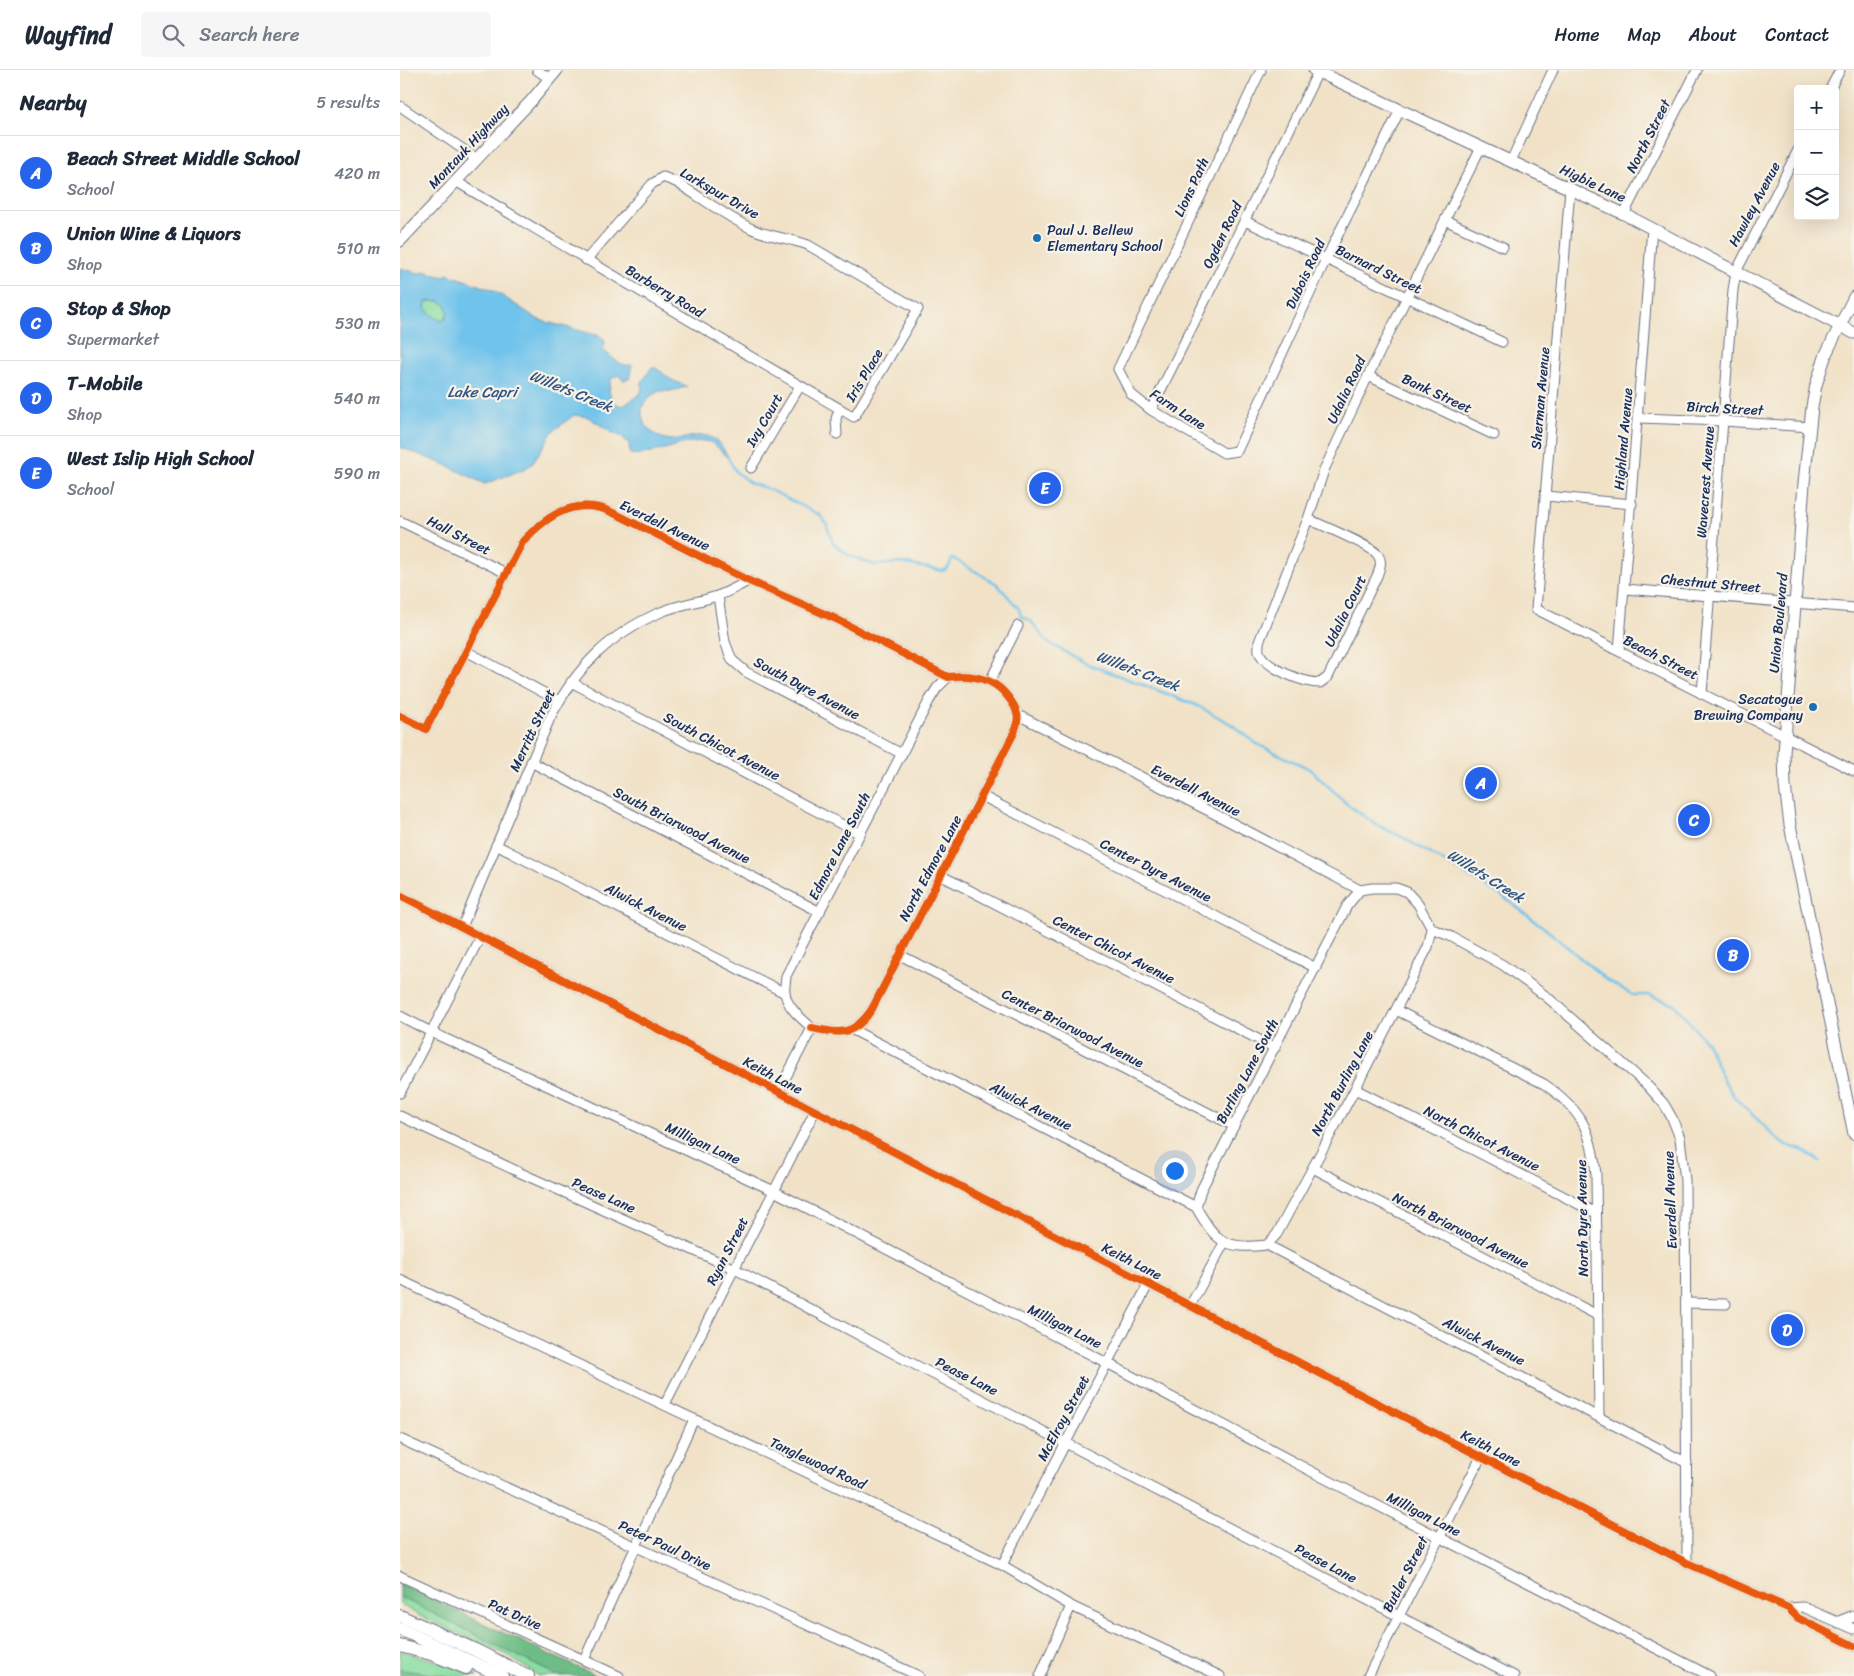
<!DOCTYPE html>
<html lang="en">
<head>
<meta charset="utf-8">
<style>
  :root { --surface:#fff; --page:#f6f6f7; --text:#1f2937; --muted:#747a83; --line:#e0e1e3; --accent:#2563eb }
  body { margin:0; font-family:Sriracha,sans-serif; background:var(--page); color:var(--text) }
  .controls { position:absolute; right:15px; top:15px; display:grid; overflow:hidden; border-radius:5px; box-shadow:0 5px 20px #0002 }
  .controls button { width:45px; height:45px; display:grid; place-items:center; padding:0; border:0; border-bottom:1px solid var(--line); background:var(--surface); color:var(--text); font:25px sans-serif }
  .you { position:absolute; left:774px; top:1100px; width:18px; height:18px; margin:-12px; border:4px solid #fff; border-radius:50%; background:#1a73e8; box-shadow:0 0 0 8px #1a73e833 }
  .badge { display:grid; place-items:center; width:32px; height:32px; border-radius:50%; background:var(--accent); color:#fff; font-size:16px; font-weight:700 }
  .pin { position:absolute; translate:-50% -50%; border:2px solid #fff; box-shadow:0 1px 5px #0006 }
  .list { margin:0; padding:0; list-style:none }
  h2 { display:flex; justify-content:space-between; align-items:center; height:65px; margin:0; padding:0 20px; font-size:21px }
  h2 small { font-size:16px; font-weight:400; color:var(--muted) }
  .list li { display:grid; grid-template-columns:32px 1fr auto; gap:15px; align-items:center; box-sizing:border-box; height:75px; padding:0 20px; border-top:1px solid var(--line) }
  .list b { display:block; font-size:19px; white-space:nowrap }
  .list p { margin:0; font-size:16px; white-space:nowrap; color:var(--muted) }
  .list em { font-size:16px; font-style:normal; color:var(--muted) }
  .icon { flex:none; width:28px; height:28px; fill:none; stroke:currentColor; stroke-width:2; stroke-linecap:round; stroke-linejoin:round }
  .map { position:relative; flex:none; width:1454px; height:1606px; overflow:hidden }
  header { display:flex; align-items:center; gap:30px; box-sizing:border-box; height:70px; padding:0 25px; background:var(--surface); border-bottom:1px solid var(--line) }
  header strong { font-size:24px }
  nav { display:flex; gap:28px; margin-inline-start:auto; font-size:18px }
  .search { width:350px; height:45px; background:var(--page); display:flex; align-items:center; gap:12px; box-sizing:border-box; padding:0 18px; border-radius:5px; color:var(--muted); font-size:19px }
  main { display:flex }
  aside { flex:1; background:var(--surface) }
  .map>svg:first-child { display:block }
</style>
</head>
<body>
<header>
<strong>Wayfind</strong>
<div class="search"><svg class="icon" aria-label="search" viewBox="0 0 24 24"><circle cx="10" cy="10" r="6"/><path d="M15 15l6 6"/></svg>Search here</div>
<nav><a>Home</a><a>Map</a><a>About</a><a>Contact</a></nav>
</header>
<main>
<aside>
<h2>Nearby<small>5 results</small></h2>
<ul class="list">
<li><span class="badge">A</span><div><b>Beach Street Middle School</b><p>School</p></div><em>420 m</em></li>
<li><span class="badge">B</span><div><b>Union Wine &amp; Liquors</b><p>Shop</p></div><em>510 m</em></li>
<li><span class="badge">C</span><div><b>Stop &amp; Shop</b><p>Supermarket</p></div><em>530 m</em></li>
<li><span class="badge">D</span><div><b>T-Mobile</b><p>Shop</p></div><em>540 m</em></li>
<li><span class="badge">E</span><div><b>West Islip High School</b><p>School</p></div><em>590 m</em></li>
</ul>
</aside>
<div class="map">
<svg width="1454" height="1606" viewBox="0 0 1454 1606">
  <rect width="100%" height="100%" fill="#f7f3e8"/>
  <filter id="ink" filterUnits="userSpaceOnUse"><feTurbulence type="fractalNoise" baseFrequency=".02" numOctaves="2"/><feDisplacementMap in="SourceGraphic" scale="10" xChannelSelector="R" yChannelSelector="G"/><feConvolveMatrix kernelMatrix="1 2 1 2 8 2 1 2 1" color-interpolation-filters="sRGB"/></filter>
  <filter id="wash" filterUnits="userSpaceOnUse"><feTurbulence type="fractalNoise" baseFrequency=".0096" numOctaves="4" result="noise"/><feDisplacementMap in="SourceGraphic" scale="20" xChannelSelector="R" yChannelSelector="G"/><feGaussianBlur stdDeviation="1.12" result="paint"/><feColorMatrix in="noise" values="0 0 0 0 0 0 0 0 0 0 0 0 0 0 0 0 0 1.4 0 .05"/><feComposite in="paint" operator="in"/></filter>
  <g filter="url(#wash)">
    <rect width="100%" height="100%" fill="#f1e2c7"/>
    <g fill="#89dea0" stroke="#52867f">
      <polygon points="31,230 40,231 47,235 48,242 45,250 41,251 30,244 25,238 26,232"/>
      <polygon points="0,1527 158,1606 139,1606 105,1584 18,1545 0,1534"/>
      <polygon points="0,1581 54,1596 77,1606 46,1606 0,1600"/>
    </g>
    <g fill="#6ebd86" stroke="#447672">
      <polygon points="0,1514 170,1594 198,1606 158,1606 0,1527"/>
      <polygon points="0,1600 3,1600 46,1606 0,1606"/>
    </g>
    <path fill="#6fc3eb" stroke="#4579a4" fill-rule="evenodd" d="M0,198L22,204L23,201L44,207L47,204L93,220L139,250L200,266L205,271L203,280C213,287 218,297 232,295L229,309L224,310L218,305L211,309L209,322L213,333L223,336L239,325L242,320V312L252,297C261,299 264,306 272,310C277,313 282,313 287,317C280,318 272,322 265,321C261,321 261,320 257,322C232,335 240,361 265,369C278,373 294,363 307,366C319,369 324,380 330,390C324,385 317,375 310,372C291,366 254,387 230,384L229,374L221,366L214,364L188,347L174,345L153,361L132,394L124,399L85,414L46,395L0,377ZM31,231H40L46,235L48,242L45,250L41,251L30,244L25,238L26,232Z"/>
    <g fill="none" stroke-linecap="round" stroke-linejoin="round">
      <polyline stroke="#6fc3eb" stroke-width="2.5" points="328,388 336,402 350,413 366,418 420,445 426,453 433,473 448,485 474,495 501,493 543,501 548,498 552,489 556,490 597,514 619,539 621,546 631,551 647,572 685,593 796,635 831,654 857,674 910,699 947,734 975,754 1002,767 1102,826 1147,860 1208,911 1233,925 1249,925 1274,934 1307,973 1323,1009 1335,1028 1383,1074 1402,1080 1420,1091"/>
    </g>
  </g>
  <g filter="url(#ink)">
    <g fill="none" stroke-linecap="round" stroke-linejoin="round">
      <defs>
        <g id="minor">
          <polyline points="137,0 150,9"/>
          <polyline points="861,0 718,299 731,324 751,340 824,383 837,381 926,189 1000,40"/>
          <polyline points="1430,19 1440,0"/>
          <polyline points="0,36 77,89"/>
          <polyline points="1111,91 1153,0"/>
          <path d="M57,112C189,191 321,270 454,347L518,239L408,175C390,168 370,167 352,159C327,147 300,127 276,112L263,107L252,114L186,190"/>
          <polyline points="1170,119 1136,539 1454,701"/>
          <polyline points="1224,144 1297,0"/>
          <polyline points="1045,150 1103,177"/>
          <polyline points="845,151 1102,272"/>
          <polyline points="968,306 1094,365"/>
          <polyline points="751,340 918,2"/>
          <polyline points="1239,348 1323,351 1410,357"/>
          <polyline points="437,364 436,349 439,339"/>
          <polyline points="351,398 400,316"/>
          <polyline points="1146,426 1232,434"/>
          <path d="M908,449C921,455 970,475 977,484C983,491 980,498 977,506L928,607L920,613C904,613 868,599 860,584C858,581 859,576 859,572L908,449L924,400L968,306L1081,77"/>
          <polyline points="0,451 106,503"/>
          <polyline points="1225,519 1454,538"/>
          <polyline points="318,526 325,572 332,590 346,602 502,684"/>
          <polyline points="66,581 159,631"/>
          <polyline points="1219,581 1252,158"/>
          <polyline points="590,611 618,556"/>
          <polyline points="171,612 460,764"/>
          <polyline points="1302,624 1333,220 1336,202 1398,80"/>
          <polyline points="618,645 815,744 960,820"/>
          <path d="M0,646L26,659L123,471C143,450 168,430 200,438C206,439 212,443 218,445L349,511L436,549L548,607C571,604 593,607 608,627C612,632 616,637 617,644C619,649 616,657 614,663L472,939C454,966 441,964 412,958"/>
          <polyline points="131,692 420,842"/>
          <polyline points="582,726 916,898"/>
          <polyline points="96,775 385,923"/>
          <polyline points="540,805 875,978"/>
          <path d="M972,818H996L1007,822L1018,834L1032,859L1028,877L955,1019L877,1164L867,1175C825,1180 816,1172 796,1137L801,1120L947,836L960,820Z"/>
          <polyline points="0,825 1081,1387 1287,1493 1388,1538 1398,1548 1454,1576"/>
          <path d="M62,857L150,648C176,598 209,564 261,542C279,534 299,532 317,526C328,522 338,516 349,511"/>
          <polyline points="1032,859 1050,866 1103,895 1147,927 1246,1014 1264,1034 1272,1048 1280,1068 1285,1110 1287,1493"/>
          <polyline points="500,885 834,1056"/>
          <path d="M996,940L1144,1014C1181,1039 1192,1061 1196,1105L1199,1346"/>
          <polyline points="0,946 31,962 374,1121 707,1293 920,1406 1310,1606"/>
          <path d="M412,958C402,949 386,937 385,922C384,917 386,911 386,906L529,631L537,618L548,607"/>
          <polyline points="453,960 796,1137"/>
          <polyline points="955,1019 1196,1143"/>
          <polyline points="378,1022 412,958"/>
          <polyline points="0,1023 80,867"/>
          <polyline points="0,1046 123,1104 333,1198 500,1287 1114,1606"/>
          <polyline points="913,1098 1197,1245"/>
          <polyline points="867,1175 1287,1393"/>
          <polyline points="0,1210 602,1495 671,1536 820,1606"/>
          <polyline points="1286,1233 1326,1234"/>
          <polyline points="790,1236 824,1173"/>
          <polyline points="265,1334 415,1041"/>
          <polyline points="0,1369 519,1606"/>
          <polyline points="602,1495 749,1213"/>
          <polyline points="0,1506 219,1606"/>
          <polyline points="1388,1538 1403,1537 1454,1559"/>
          <polyline points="184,1590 294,1349"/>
          <polyline points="640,1606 671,1536"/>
          <polyline points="968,1606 1081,1387"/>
        </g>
        <g id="major">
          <polyline points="914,0 1224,144 1454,263"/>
          <polyline points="0,171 132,30 157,0"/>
          <polyline points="1454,227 1426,284 1416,315 1412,337 1404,413 1384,683 1385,716 1390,755 1454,1064"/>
          <polyline points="1439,1552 1454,1546"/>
        </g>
        <g id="highway">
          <polyline points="0,1546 75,1580 128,1606"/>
          <polyline points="0,1559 102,1606"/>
          <polyline points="0,1576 31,1584 66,1598"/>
        </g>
      </defs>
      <use href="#minor" stroke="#666e83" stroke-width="11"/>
      <use href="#major" stroke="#666e83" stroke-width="13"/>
      <use href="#highway" stroke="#666e83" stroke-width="14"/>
      <use href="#minor" stroke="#fff" stroke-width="9"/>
      <use href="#major" stroke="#fff" stroke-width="11"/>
      <use href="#highway" stroke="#fff" stroke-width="12"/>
      <defs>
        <g id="cycleway">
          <path d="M0,646L26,659L123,471C143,450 168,430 200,438C206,439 212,443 218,445L349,511L436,549L548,607C571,604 593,607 608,627C612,632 616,637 617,644C619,649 616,657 614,663L472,939C454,966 441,964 412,958"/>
          <polyline points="0,825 1081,1387 1287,1493 1388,1538 1398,1548 1454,1576"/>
        </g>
      </defs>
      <use href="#cycleway" stroke="#f7f3e8" stroke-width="11"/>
      <use href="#cycleway" stroke="#e8590c" stroke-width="8"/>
    </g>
  </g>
  <g fill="#1f6fb2" stroke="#f7f3e8" stroke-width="2">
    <circle cx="637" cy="168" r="5"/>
    <circle cx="1413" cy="637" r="5"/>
  </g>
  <g text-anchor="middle" stroke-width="4.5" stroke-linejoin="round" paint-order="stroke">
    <g font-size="14" fill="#1b2f5e" stroke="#f7f3e8">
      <text transform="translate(1248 66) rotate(-63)" y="5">North Street</text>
      <text transform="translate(68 76) rotate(-47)" y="5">Montauk Highway</text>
      <text transform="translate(1193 113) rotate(25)" y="5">Higbie Lane</text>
      <text transform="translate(791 117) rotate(-65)" y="5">Lions Path</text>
      <text transform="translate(320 123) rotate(30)" y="5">Larkspur Drive</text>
      <text transform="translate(1354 134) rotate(-62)" y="5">Hawley Avenue</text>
      <text transform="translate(822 165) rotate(-64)" y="5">Ogden Road</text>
      <text transform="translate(979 199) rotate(26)" y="5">Barnard Street</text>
      <text transform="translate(905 204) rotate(-65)" y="5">Dubois Road</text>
      <text transform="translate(265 221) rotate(31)" y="5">Barberry Road</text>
      <text transform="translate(464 305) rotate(-59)" y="5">Iris Place</text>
      <text transform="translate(946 320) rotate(-65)" y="5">Udalia Road</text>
      <text transform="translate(1037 323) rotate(25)" y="5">Bank Street</text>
      <text transform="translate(1140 328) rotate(-85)" y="5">Sherman Avenue</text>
      <text transform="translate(1325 338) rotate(3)" y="5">Birch Street</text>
      <text transform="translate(778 339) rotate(33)" y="5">Farm Lane</text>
      <text transform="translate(364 350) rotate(-60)" y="5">Ivy Court</text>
      <text transform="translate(1223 369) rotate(-85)" y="5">Highland Avenue</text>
      <text transform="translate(1305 412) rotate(-86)" y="5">Wavecrest Avenue</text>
      <text transform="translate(265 455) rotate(26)" y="5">Everdell Avenue</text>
      <text transform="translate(59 465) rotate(27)" y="5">Hall Street</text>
      <text transform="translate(1311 513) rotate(5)" y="5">Chestnut Street</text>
      <text transform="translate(945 541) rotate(-64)" y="5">Udalia Court</text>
      <text transform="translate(1378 553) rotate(-85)" y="5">Union Boulevard</text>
      <text transform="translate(1261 587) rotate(27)" y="5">Beach Street</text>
      <text transform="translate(407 618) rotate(28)" y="5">South Dyre Avenue</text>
      <text transform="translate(132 660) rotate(-65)" y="5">Merritt Street</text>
      <text transform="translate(322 676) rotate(28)" y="5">South Chicot Avenue</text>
      <text transform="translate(796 720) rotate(27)" y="5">Everdell Avenue</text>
      <text transform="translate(282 755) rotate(27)" y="5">South Briarwood Avenue</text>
      <text transform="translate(439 776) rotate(-63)" y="5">Edmore Lane South</text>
      <text transform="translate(530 798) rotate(-62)" y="5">North Edmore Lane</text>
      <text transform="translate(756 800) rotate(27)" y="5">Center Dyre Avenue</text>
      <text transform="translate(246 837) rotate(27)" y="5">Alwick Avenue</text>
      <text transform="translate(714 879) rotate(27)" y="5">Center Chicot Avenue</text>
      <text transform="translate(673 958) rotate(27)" y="5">Center Briarwood Avenue</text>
      <text transform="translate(847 1001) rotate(-62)" y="5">Burling Lane South</text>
      <text transform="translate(373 1005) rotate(28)" y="5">Keith Lane</text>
      <text transform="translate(942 1013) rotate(-62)" y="5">North Burling Lane</text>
      <text transform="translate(631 1036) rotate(27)" y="5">Alwick Avenue</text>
      <text transform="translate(1082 1068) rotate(27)" y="5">North Chicot Avenue</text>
      <text transform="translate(303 1073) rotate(25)" y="5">Milligan Lane</text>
      <text transform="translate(204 1125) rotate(24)" y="5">Pease Lane</text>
      <text transform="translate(1270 1130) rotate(-92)" y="5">Everdell Avenue</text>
      <text transform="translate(1182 1148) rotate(-91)" y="5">North Dyre Avenue</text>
      <text transform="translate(1061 1160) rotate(27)" y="5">North Briarwood Avenue</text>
      <text transform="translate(327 1181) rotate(-63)" y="5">Ryan Street</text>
      <text transform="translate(732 1191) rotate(27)" y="5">Keith Lane</text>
      <text transform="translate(665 1256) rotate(27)" y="5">Milligan Lane</text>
      <text transform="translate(1084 1271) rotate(27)" y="5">Alwick Avenue</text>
      <text transform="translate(567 1306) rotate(27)" y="5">Pease Lane</text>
      <text transform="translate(663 1348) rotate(-62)" y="5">McElroy Street</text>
      <text transform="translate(1091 1378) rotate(27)" y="5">Keith Lane</text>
      <text transform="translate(418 1393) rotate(25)" y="5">Tanglewood Road</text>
      <text transform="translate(1024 1444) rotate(27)" y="5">Milligan Lane</text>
      <text transform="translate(265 1475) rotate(25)" y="5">Peter Paul Drive</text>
      <text transform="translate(926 1493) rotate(28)" y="5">Pease Lane</text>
      <text transform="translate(1005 1504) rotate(-63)" y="5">Butler Street</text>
      <text transform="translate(115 1544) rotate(24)" y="5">Pat Drive</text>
    </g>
    <g font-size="14" fill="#1b2f5e" stroke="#f7f3e8" text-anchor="start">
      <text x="647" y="165">Paul J. Bellew<tspan x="647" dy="16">Elementary School</tspan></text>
      <text x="1403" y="634" text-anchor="end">Secatogue<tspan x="1403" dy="16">Brewing Company</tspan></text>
    </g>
    <g font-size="15" font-style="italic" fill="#305481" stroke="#f7f3e8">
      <text transform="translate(171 321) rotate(22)" y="5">Willets Creek</text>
      <text x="82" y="327">Lake Capri</text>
      <text transform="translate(738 601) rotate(21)" y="5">Willets Creek</text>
      <text transform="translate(1086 806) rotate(32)" y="5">Willets Creek</text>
    </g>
  </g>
</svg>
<div class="controls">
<button>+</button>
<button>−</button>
<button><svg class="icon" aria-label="layers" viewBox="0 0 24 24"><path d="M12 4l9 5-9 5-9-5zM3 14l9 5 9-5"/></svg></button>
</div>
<div class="you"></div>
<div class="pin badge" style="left:1081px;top:713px">A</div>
<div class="pin badge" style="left:1333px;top:885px">B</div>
<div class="pin badge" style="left:1294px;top:750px">C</div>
<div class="pin badge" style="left:1387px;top:1260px">D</div>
<div class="pin badge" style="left:645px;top:418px">E</div>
</div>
</main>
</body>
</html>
